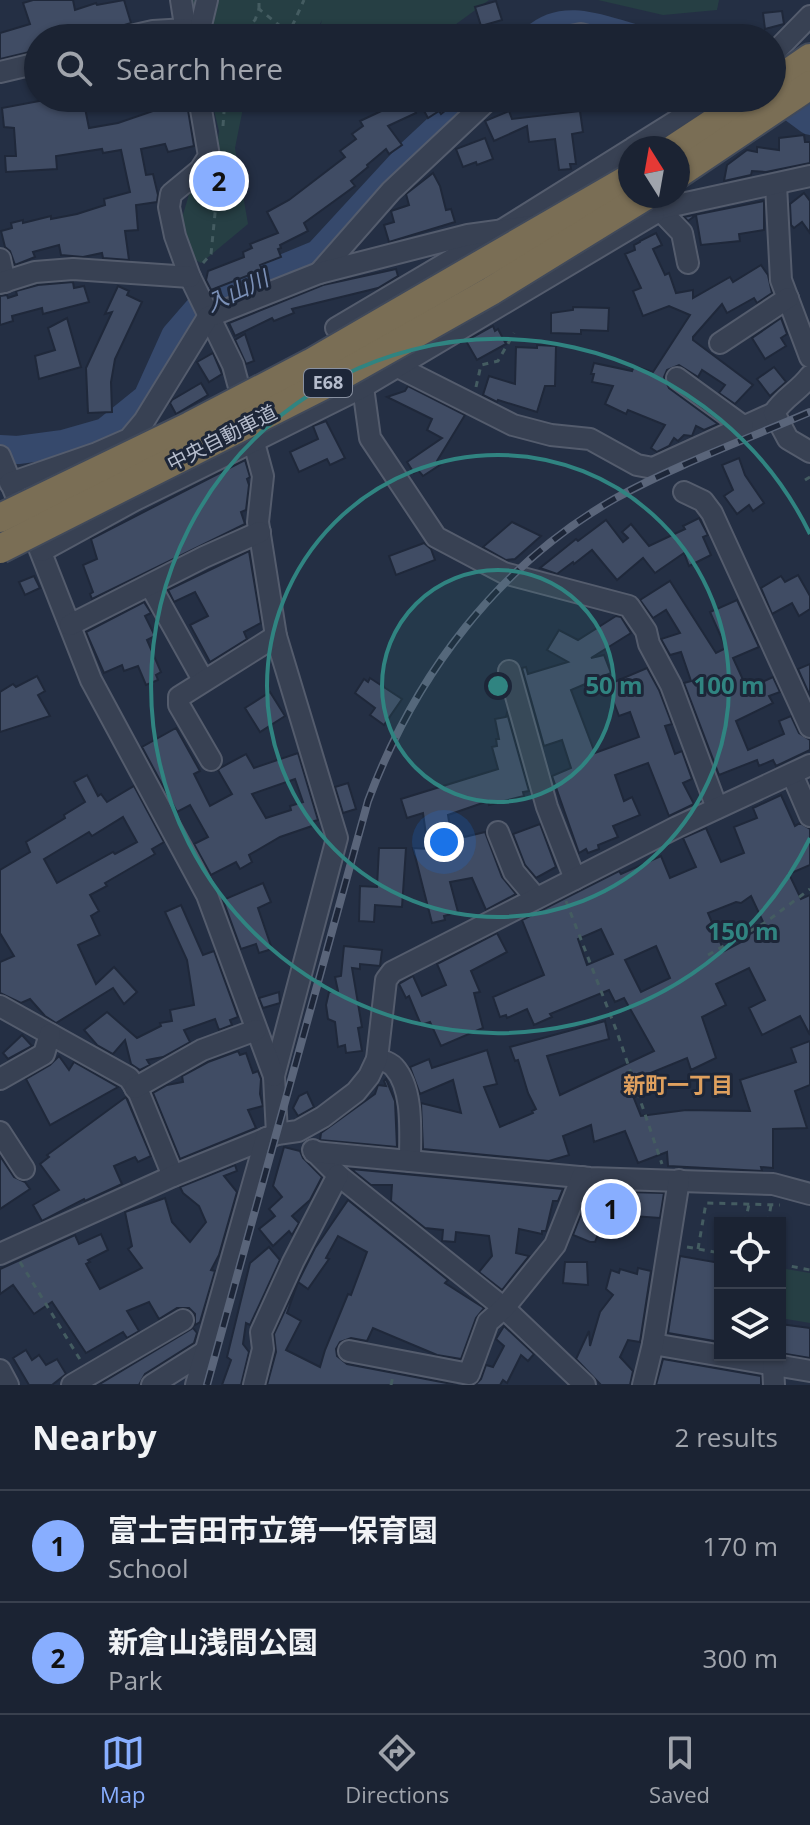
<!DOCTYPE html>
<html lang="en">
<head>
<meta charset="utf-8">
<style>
  :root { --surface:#1b2333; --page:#282f3f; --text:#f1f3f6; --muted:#a0a4ac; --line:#39404e; --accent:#88aeff }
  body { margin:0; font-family:"Open Sans","Noto Sans JP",sans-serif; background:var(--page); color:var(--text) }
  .controls { position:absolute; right:24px; bottom:24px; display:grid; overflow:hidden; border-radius:0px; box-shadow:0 2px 6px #0004 }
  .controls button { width:72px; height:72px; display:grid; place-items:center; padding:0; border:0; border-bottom:2px solid var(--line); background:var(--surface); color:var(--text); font:40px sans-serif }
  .compass { position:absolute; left:618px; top:136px; width:72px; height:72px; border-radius:50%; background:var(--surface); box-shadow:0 2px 6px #0004; rotate:349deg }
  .you { position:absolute; left:444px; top:842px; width:28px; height:28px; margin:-20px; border:6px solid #fff; border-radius:50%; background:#1a73e8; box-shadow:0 0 0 12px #1a73e833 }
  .badge { display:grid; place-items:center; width:52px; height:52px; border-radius:50%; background:var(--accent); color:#111; font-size:26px; font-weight:700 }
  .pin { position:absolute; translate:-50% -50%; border:4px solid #fff; box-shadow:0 2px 8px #0006 }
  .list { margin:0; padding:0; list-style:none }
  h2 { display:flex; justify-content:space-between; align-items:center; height:104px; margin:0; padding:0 32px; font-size:34px }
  h2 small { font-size:26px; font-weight:400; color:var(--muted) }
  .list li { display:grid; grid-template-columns:52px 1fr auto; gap:24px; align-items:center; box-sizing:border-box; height:112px; padding:0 32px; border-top:2px solid var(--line) }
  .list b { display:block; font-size:30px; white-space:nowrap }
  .list p { margin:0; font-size:26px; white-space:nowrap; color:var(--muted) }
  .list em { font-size:26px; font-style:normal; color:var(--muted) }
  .icon { flex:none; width:44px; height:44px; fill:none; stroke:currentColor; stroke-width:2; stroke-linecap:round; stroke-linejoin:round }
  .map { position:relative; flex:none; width:810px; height:1385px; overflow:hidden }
  .search { position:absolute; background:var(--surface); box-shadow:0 2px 6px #0004; left:24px; right:24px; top:24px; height:88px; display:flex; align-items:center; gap:20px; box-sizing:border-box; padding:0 28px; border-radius:44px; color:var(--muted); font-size:30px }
  .sheet { height:328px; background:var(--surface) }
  nav { display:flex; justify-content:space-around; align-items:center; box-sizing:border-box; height:112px; border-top:2px solid var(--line); background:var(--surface); font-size:22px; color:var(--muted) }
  nav a { display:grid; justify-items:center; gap:4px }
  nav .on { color:var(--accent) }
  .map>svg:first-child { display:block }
</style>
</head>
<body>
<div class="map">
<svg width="810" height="1385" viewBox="0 0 810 1385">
  <rect width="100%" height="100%" fill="#242f44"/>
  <g fill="#263f44">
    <polygon points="186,0 489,0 437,38 317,38 322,20 313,38 195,38"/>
    <polygon points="598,0 719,0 717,10 663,15"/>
    <polygon points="211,98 245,98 235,148 248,224 201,263 188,256 182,218 190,191 215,163 219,131"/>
    <polygon points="780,1268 810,1273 810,1323 780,1318"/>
  </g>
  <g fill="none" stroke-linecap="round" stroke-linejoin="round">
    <g stroke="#36496c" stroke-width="28">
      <path d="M535,38C564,12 600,29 634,38"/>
      <polyline points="772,93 810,121"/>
      <polyline points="0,449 18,450 63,444 105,432 147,398 175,336 201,306 231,290 318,254 411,153 470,98"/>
    </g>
  </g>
  <g fill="#404c64" stroke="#1f283a" stroke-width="2" fill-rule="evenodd">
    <polygon points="33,0 73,0 75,10 96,3 97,5 124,0 131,23 82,38 38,38 38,50 0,59 0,33 30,24 23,3"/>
    <polygon points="496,1 502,20 481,26 475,7"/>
    <polygon points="782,11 784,24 765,29 763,13"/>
    <polygon points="680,26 718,32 718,38 678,38"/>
    <polygon points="55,98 83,98 89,128 118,123 162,108 158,98 186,98 194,146 168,152 165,144 141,149 146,175 153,174 158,195 157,202 136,205 138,230 125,231 129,260 103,258 102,253 83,257 61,255 59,245 33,252 35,257 15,265 10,251 5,247 1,231 12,228 11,223 23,220 23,223 51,216 51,219 77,214 105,205 104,199 130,192 121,150 103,153 102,149 56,156 57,169 6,172 5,156 16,156 14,128 4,127 2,108"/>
    <polygon points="409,98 416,113 388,126 402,145 389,154 386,149 367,165 368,167 351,181 355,186 304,223 308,231 280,245 281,248 278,249 281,257 260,265 262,270 211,290 206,280 208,271 244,257 243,252 252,248 250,244 278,233 267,212 289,200 345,157 340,151 356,139 352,134 363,126 360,121"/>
    <polygon points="417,98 461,98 441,114 439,111 428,118"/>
    <polygon points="509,111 512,119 580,111 583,132 572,134 576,164 570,164 571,169 559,170 555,139 529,142 527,126 494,141 485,121"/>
    <polygon points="804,135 805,142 810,142 810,163 766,172 752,171 751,175 724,181 727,165 747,150 757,152 757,147 779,150 779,138"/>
    <polygon points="485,138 493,159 477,165 476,162 463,167 456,149"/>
    <polygon points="433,173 440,186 446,210 451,209 455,222 389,242 384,225 394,222 391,211 409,205 406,194"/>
    <polygon points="804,193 810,201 810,233 802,222 794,228 791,225 790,204"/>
    <polygon points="764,201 764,230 739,234 740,241 701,245 696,215 688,221 684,217"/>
    <polygon points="656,233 662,245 653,249 665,275 669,273 676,293 693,290 693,298 730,277 733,282 761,265 768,275 772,293 757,303 754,298 727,313 722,304 693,337 693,340 753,385 735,404 719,393 725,385 702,370 698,377 679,365 667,370 664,377 669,388 718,424 704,430 696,426 692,436 684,435 678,441 674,438 669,446 657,452 651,448 665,425 628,410 626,414 605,404 613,386 592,382 594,374 591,374 594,363 632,371 634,366 653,372 690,315 669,306 643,316 633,291 641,288 625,254 635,250 634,245 640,242 640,241"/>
    <polygon points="396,269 398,276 378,288 292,309 294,313 274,321 272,318 235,336 229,323 323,285"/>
    <polygon points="73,282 74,288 84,286 89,302 43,314 42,308 12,316 13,321 0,325 0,296 7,295 8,298 17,295 16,291 38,285"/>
    <polygon points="118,286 129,291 127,295 142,302 115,359 111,382 112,412 88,413 86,368 112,312 105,314"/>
    <polygon points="573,307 609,308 608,331 581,330 581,334 551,333 551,313 573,310"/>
    <polygon points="67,318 81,367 39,379 35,356 55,350 48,328"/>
    <polygon points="781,318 787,334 781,338 786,346 765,359 752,338"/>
    <polygon points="493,326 495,331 498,329 506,344 477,360 466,341"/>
    <polygon points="245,334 254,361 246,364 235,340"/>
    <polygon points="537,345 556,346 555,386 545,386 537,412 498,400 497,402 483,395 489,376 515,384 516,347 537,348"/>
    <polygon points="213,353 222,374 209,382 197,362"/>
    <polygon points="774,367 786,382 770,396 757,379"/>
    <polygon points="201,383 208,395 176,414 170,403 172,400"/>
    <polygon points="408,386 465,415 437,461 440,465 423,476 418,470 414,473 407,462 442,438 427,430 432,419 387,397 405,391"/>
    <polygon points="326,421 345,458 330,465 327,459 299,472 290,452 318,439 313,426"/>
    <polygon points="739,458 745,475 764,503 753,511 749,505 737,514 724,496 733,490 722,465"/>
    <polygon points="245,460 250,477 247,479 249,485 246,510 241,512 245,524 92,599 90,594 93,592 83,565 97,559 91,539"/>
    <polygon points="699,518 708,535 703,537 711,555 689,566 684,553 655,573 643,558 617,580 592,550 574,564 573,562 557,574 540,568 576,539 578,541 606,520 623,542 628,538 622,532 631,524 649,546 685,529 683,526"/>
    <polygon points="512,522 541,536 515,559 506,560 483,547"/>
    <polygon points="424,543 431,549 435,560 396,575 389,556"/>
    <polygon points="249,551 261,623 244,632 247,639 210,662 190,625 208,616 195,592 174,602 168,590"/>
    <polygon points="798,575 810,596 810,609 799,616 792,603 772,614 761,588 781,576 785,582"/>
    <polygon points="34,576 40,588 25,595 19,582"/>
    <polygon points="670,581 716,653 726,648 710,612 737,600 759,647 733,658 744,682 749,688 773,677 780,692 769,696 773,703 736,721 748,750 784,734 779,721 791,716 799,733 810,740 810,750 776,766 773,760 759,766 757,760 719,775 684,683 691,681 681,652 670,655 661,639 680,633 666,610 653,618 640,600"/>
    <polygon points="144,602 151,613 145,616 155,636 147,640 161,672 156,675 158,680 146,685 138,666 124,671 122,665 104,673 86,632"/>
    <polygon points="616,616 621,617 631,633 591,658 604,655 611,673 571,690 595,753 639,737 630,712 619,716 607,685 647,668 659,690 672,724 665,726 675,754 682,751 692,779 683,783 694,804 669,816 648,763 615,775 624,801 632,797 640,815 613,826 618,837 598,845 599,849 588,853 586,849 579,853 552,776 571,768 562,740 544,746 522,668 526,667 528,674 568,662 547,650 559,630 578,640"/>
    <polygon points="810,664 810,696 798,669"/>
    <polygon points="37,676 45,691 38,695 50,716 0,732 0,692 13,684 16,687"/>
    <polygon points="370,678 402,699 384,725 370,715 375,708 355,693 364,679 368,682"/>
    <polygon points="270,692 285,716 260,732 245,708"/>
    <polygon points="507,713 529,791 523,792 524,796 489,805 488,801 448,815 452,840 485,832 502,877 516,894 486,910 472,878 450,882 458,912 444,916 445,920 432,923 413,848 428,849 423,813 407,818 401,799 498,769 492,747 497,746 496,739 499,739 495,719 506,717"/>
    <path d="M176,728L200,771L194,774L210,806L232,794L218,770L220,768L246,754L254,768L298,753L318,820L311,822L312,826L280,837L249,855L252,862L240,869L236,862L211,875L194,844L208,837L190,805L177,812L142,747ZM295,779L303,802L290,806L291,810L266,818L252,794Z"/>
    <path d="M87,775L98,796L101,794L107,802L134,786L164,842L152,849L155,854L105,883L107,886L90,895L99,911L91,916L100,935L78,945L96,984L114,967L137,992L124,1004L113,988L56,1023L45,1016L30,999L21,1003L0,993V962L14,956L0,933V870L30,852L26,842L65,818L64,815L85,802L74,782ZM123,817L137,842L115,854L113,852L57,883L44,859L89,832L92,836Z"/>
    <polygon points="348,783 356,809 343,813 335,787"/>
    <path d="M781,795L795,826L800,823L810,829V865L789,874L801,899L810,895V1035L800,1016L762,1035L749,1008L765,1000L749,968L716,984L726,1005L702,1017L716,1058L691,1070L687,1058L631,1081L633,1084L629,1086L641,1116L686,1110L750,1111L740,1080L796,1062L791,1048L810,1041V1085L795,1091L807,1128L773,1129V1168L761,1167L762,1171L668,1166L667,1152L638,1163L625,1131L594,1142L591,1125L563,1136L569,1155L549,1161L423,1149L421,1103L461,1113L453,1080L420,1094L410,1067L429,1059L432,1068L487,1050L497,1084L484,1087L500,1127L533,1113L532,1111L536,1109L528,1093L518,1060L515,1061L510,1047L605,1021L609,1039L547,1056L560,1095L654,1051L624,998L615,1002L609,990L550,1014L552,1017L534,1025L527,1009L507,1018L506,1015L500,1017L493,997L544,975L522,920L619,871L621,874L661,856L670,878L696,867L683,838L706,828L721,862L744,853L734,827L757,818L753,808ZM751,896L765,926L744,937L745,940L724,951L708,913L736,902L741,903ZM601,929L613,954L587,965L578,939ZM656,946L670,978L641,992L625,960Z"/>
    <polygon points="540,824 556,867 536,878 525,865 513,834"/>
    <polygon points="379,848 406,848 402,907 375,905 374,922 359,921 360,886 377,887"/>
    <polygon points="263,883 271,902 258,908 272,949 259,953 256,944 241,949 223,900"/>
    <polygon points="181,905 203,955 214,951 238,1017 230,1020 232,1025 219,1030 215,1019 184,1030 190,1042 163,1057 147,1060 150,1065 140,1070 131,1064 125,1040 113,1054 97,1045 84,1030 107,1012 137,1038 161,1026 160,1023 172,1021 170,1010 194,1005 187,960 165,912"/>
    <polygon points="497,933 507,952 471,971 480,992 474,993 483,1028 441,1046 430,1022 421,1025 409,996 406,998 399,984 413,976 422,996 446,985 437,964"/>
    <polygon points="344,946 382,950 380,966 360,964 360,969 352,968 362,1027 358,1028 362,1051 346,1053 345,1045 338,1047 335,1022 328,1019 326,1005 329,992 338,991 335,977 341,976"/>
    <polygon points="279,992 280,1003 263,1008 259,998"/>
    <polygon points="22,1035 32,1046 8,1059 3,1053"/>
    <polygon points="238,1051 240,1055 246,1053 253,1073 258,1071 261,1079 260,1094 263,1106 248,1110 256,1128 180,1159 153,1093 167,1085 183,1082 182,1076 208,1062"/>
    <polygon points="59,1056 69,1070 74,1062 118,1087 50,1125 26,1079 50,1065"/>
    <polygon points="386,1079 395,1101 397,1147 320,1140 321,1133 375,1094 378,1085 386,1086 384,1081"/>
    <polygon points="307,1092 314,1107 298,1116 293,1108 299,1096"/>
    <polygon points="126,1097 151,1156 138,1162 135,1157 114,1166 122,1184 85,1201 84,1199 42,1221 33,1205 59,1190 40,1164 49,1157 47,1155"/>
    <polygon points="284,1147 300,1151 303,1158 322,1177 310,1200 292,1216 299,1223 292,1235 289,1231 273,1246 259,1229 275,1216 269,1209 282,1197 273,1186"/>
    <polygon points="0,1156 14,1177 25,1182 30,1189 0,1209"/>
    <polygon points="235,1165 237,1171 224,1176 237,1192 219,1255 211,1270 215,1271 200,1322 195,1325 195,1314 189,1308 177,1308 159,1319 149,1302 127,1311 139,1331 127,1338 123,1332 86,1353 52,1302 34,1314 13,1285 0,1294 0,1269 75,1235 79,1244 101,1234 108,1250 88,1260 90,1262 86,1264 100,1289 142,1268 128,1249 132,1246 125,1212 165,1198 172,1222 190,1242 206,1222 199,1206 183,1193 180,1187"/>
    <polygon points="351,1169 563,1189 558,1201 553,1201 546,1231 542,1231 542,1234 519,1229 516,1253 529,1256 502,1290 479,1272 492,1256 489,1236 456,1232 455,1242 442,1241 443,1230 425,1228 391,1201 392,1185 371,1185"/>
    <polygon points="590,1191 664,1193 660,1218 606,1214 595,1242 590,1242 573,1235"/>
    <polygon points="348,1200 448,1280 445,1283 484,1308 476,1318 461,1359 437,1355 373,1328 367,1341 351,1338 340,1342 336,1349 337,1356 347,1364 457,1385 267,1385 276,1352 274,1334 298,1282 287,1313 301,1321 286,1350 320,1367 325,1350 348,1294 351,1295 367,1252 338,1236 326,1258 329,1259 308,1289 298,1282 315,1248"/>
    <polygon points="269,1247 280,1260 250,1325 246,1323 243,1344 249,1352 241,1385 222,1385 231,1360 227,1357 250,1263"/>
    <polygon points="680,1256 720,1263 720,1342 668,1333"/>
    <polygon points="565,1262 587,1262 588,1285 563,1283"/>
    <polygon points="638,1268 651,1271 640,1342 628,1340 620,1357 633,1371 630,1385 601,1385 576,1359 589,1331 590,1346 600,1312 613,1295 606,1289 611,1270 619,1273 620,1269 637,1274"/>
    <polygon points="780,1324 810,1328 810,1358 780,1353"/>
    <polygon points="504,1326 534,1354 528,1361 521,1355 507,1383 503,1380 500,1385 475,1385 481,1379 486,1365 493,1367 504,1346 496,1339"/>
    <polygon points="193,1328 197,1333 194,1343 145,1374 139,1385 98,1385"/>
    <polygon points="26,1350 32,1360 39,1355 46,1365 57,1359 66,1374 52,1385 29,1385 13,1358"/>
    <polygon points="663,1359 761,1376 761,1385 656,1385"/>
  </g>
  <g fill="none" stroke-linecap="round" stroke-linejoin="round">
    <defs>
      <g id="minor">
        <polyline points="181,0 187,38"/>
        <polyline points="122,38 153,31 186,29"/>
        <polyline points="198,38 207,0"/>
        <polyline points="561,38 581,34 596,38"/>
        <polyline points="772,55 810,16"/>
        <polyline points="0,72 38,63"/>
        <polyline points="199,98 209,156 200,170 171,194 169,207 175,236 190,277 233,365 263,476 258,522 276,636 337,838 274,1076 277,1134"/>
        <polyline points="633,148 713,98"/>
        <polyline points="776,185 781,280 810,357"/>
        <polyline points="660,210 682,233 688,263"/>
        <polyline points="622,214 663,208 810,176"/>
        <polyline points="0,259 5,282"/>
        <polyline points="319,273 391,191 490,98"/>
        <polyline points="0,283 35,272 73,269 190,277"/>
        <polyline points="336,328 502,230 630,150"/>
        <polyline points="720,343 788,298"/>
        <polyline points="398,367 513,425 551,435 590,439 637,465 653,468 774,413"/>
        <path d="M810,376C799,391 783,398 774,413L788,439L810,452"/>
        <polyline points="677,378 743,426"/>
        <polyline points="363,387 370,438 436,537 504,573 629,606 646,631 649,644 671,685 717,808"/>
        <polyline points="0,456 15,493"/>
        <polyline points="10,483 97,453 129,439 144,421 208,317 319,273 468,235 539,225"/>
        <polyline points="684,492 703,501 712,513 810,727"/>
        <polyline points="36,540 91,680 207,895 274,1076"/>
        <polyline points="42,551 135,500 363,387 654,214"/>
        <polyline points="150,585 203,680"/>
        <polyline points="70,625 204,557 260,532"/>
        <polyline points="509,671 547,807 575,879"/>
        <polyline points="211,760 179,705 179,697 276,636"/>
        <polyline points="792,774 810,816"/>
        <polyline points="498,832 514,872 536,898"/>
        <polyline points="0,1006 129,1078 139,1093 173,1176"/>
        <path d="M377,1059C383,1061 390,1062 394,1067C414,1089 410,1133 410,1161"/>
        <polyline points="0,1079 44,1054 50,1034"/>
        <polyline points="135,1088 202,1050 256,1030"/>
        <polyline points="0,1132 24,1169"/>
        <polyline points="313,1150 338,1175 504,1308 585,1385"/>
        <polyline points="314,1152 590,1178 773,1184 810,1194"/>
        <polyline points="0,1254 173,1176 277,1134 298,1131 323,1117 356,1092 369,1076 377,1059 386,980 392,972 677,827 810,765"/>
        <polyline points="653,1344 810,1371"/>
        <polyline points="349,1351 469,1374 488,1322 504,1308 555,1245 582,1177"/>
        <polyline points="773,1365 774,1385"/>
        <polyline points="0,1370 8,1385"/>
        <polyline points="72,1385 183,1320"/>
        <polyline points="152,1385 206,1351"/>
        <polyline points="196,1385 266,1138"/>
        <polyline points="254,1385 263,1349 261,1332 293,1262 338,1175"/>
        <polyline points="643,1385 653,1344 679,1180"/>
      </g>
      <g id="highway">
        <polyline points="772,84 810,58"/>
        <polyline points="675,148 751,98"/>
        <polyline points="678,174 810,85"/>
      </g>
    </defs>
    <use href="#minor" stroke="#545c6d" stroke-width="24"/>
    <use href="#highway" stroke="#40495a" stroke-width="32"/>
    <g stroke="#445c61" stroke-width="3" stroke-dasharray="6 6" stroke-linecap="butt">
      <polyline points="259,9 259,0"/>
      <polyline points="236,38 255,20 259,9 289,33 304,0"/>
      <polyline points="223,126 225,98"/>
      <polyline points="203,263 211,254 219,173"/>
      <polyline points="476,387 481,365 498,361 514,333"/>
      <polyline points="805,480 810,477"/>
      <polyline points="566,901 617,1032 662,1164"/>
      <polyline points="708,955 766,922 810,889"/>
      <polyline points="745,1223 749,1204"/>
      <polyline points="768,1223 771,1205"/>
      <polyline points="687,1247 720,1253"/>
      <polyline points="698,1249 706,1203 780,1205"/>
      <polyline points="20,1262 81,1361"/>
      <polyline points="780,1264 810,1270"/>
      <polyline points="391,1385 393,1376"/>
    </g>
    <use href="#minor" stroke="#384153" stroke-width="20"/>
    <use href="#highway" stroke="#7a6e55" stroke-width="28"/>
    <defs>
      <path id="rail" d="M207,1385L368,801C415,675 498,565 616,498C678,464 745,440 810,412"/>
    </defs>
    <use href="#rail" stroke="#5a657a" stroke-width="8"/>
    <use href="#rail" stroke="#1d2638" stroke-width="5" stroke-dasharray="15" stroke-linecap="butt"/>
    <defs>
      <g id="highway-bridge">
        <polyline points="0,518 190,426 311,363 630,178"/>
        <polyline points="0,549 330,382 491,291 645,196"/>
      </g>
    </defs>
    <use href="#highway-bridge" stroke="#40495a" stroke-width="32" stroke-linecap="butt"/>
    <use href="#highway-bridge" stroke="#7a6e55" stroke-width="28"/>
  </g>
  <circle cx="498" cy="686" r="116" fill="#308481" fill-opacity=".12"/>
  <g fill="none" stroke="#308481" stroke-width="4">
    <circle cx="498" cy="686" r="116"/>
    <circle cx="498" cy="686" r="231"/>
    <path d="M810 838A347 347 0 1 1 810 534"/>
  </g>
  <g text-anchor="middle" stroke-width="6" stroke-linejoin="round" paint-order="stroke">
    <rect fill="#1d2638" stroke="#8890a0" stroke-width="2" x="304" y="369" width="48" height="28" rx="6"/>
    <g font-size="18" font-weight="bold" fill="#b6bdcd">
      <text x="328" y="389">E68</text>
    </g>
    <g font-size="20" fill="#b6bdcd" stroke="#1d2638">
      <text transform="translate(222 438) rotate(-27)" y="7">中央自動車道</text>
    </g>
    <g font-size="22" font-style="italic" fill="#7b90b7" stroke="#1d2638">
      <text transform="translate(237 291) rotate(-25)" y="8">入山川</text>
    </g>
    <g font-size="22" font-weight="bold" fill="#dfa05e" stroke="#1d2638">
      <text x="678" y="1093">新町一丁目</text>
    </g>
  </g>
  <circle cx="498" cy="686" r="12" fill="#308481" stroke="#1d2638" stroke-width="4"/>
  <g font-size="24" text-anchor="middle" font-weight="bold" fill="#308481" stroke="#1d2638" stroke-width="6" stroke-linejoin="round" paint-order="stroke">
    <text x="614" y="694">50 m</text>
    <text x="729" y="694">100 m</text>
    <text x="743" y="940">150 m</text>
  </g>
</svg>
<div class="controls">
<button><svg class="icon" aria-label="locate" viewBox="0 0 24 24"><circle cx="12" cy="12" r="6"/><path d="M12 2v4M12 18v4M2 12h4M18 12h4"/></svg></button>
<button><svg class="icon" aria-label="layers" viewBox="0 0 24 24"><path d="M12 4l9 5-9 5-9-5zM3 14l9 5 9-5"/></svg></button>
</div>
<svg class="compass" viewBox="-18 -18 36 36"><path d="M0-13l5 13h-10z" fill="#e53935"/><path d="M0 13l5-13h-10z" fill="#a0a4ac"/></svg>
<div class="you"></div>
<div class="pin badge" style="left:611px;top:1209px">1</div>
<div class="pin badge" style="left:219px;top:181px">2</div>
<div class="search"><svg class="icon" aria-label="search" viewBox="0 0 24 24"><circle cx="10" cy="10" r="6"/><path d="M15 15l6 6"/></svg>Search here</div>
</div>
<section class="sheet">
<h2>Nearby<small>2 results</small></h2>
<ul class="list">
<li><span class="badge">1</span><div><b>富士吉田市立第一保育園</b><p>School</p></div><em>170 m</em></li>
<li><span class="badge">2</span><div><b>新倉山浅間公園</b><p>Park</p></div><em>300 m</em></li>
</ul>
</section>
<nav>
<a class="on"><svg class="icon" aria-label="map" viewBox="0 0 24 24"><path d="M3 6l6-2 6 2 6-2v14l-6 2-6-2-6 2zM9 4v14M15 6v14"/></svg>Map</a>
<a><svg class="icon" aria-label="directions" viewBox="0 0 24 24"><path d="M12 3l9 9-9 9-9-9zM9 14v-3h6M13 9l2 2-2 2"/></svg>Directions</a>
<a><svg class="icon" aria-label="saved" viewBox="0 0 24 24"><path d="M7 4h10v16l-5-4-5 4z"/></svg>Saved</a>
</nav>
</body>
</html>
